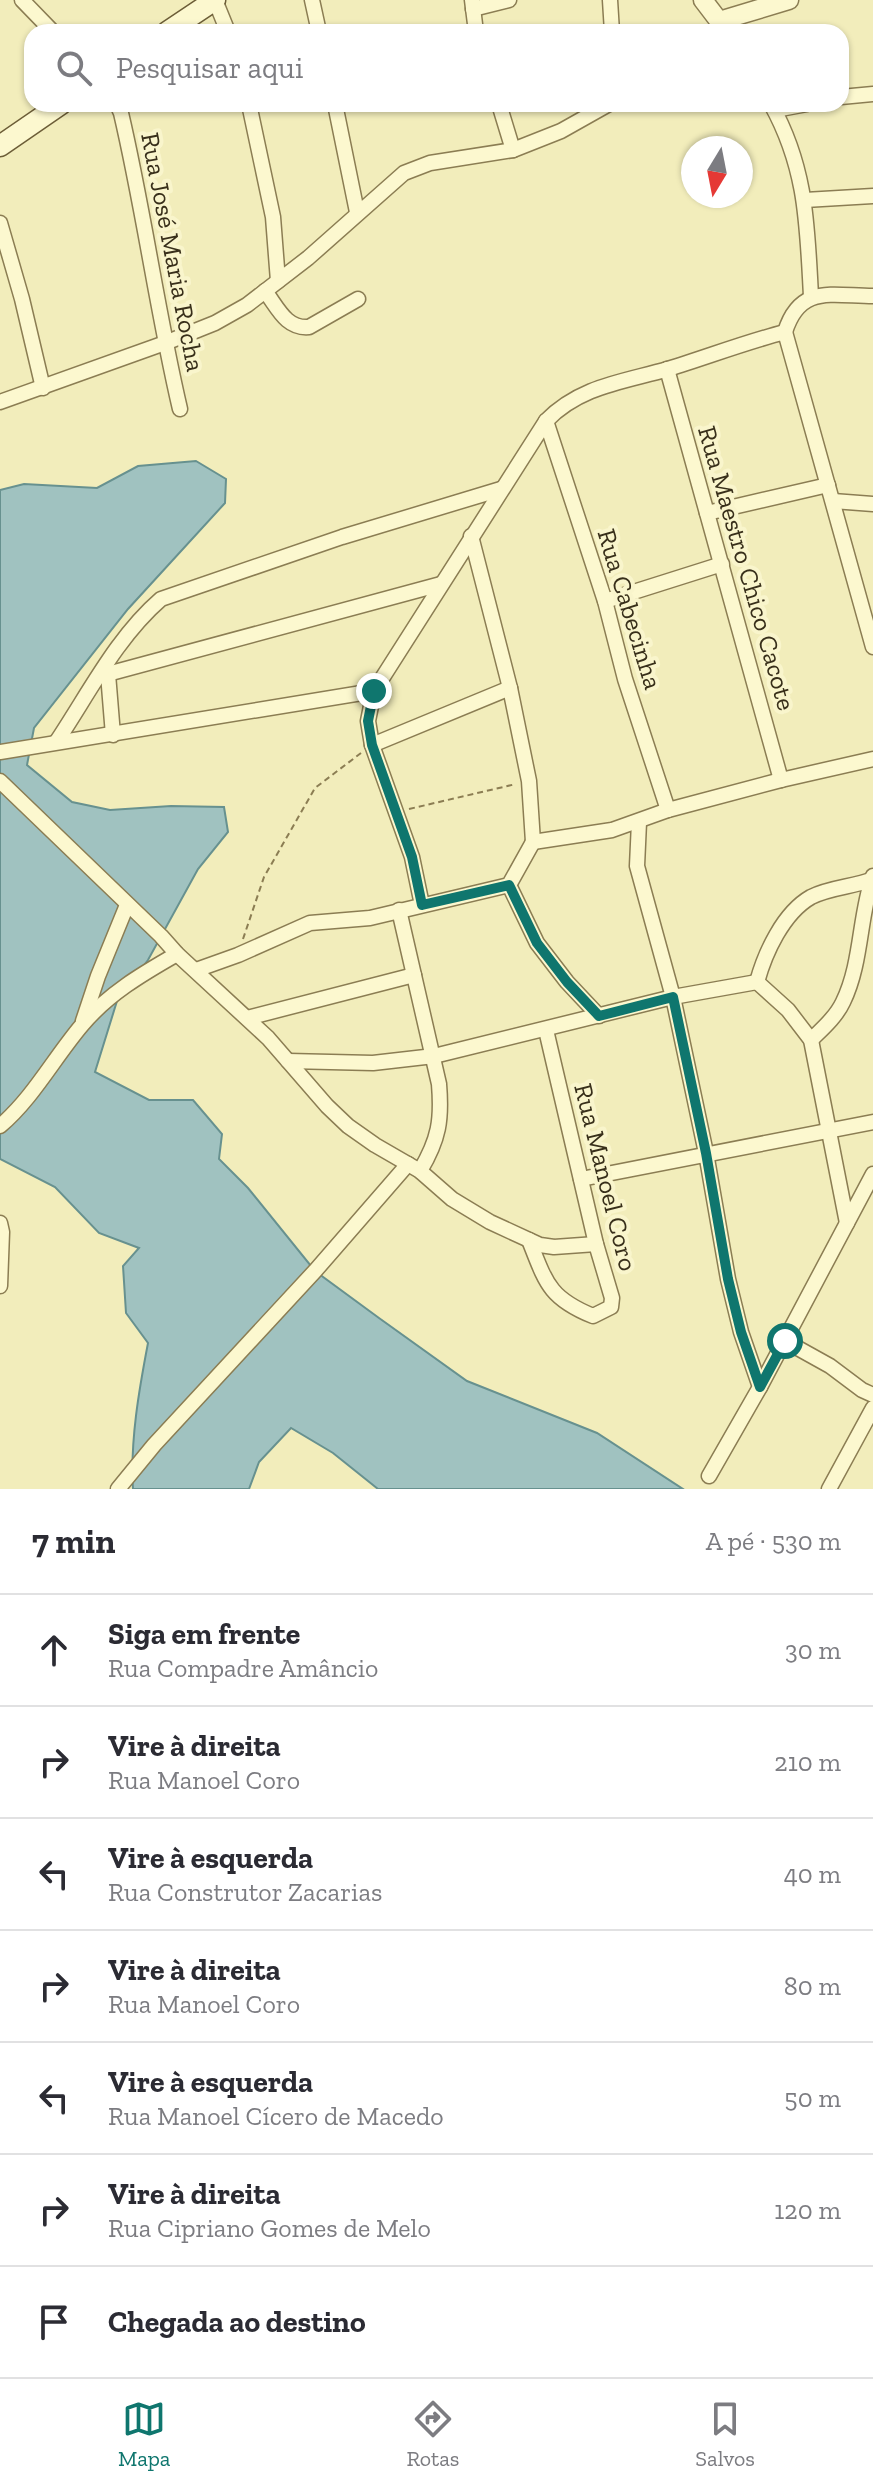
<!DOCTYPE html>
<html lang="pt">
<head>
<meta charset="utf-8">
<style>
  :root { --surface:#fff; --page:#f7f7f7; --text:#2b2b33; --muted:#7c7c81; --line:#e1e1e2; --accent:#0f766e }
  body { margin:0; font-family:"Zilla Slab",serif; background:var(--page); color:var(--text) }
  .compass { position:absolute; left:681px; top:136px; width:72px; height:72px; border-radius:50%; background:var(--surface); box-shadow:0 2px 6px #0004; rotate:190deg }
  .stop { position:absolute; width:24px; height:24px; margin:-18px; border:6px solid #0f766e; border-radius:50%; background:#fff }
  .stop.end { background:#0f766e; border-color:#fff; box-shadow:0 2px 8px #0008 }
  .list { margin:0; padding:0; list-style:none }
  h2 { display:flex; justify-content:space-between; align-items:center; height:104px; margin:0; padding:0 32px; font-size:34px }
  h2 small { font-size:26px; font-weight:400; color:var(--muted) }
  .list li { display:grid; grid-template-columns:52px 1fr auto; gap:24px; align-items:center; box-sizing:border-box; height:112px; padding:0 32px; border-top:2px solid var(--line) }
  .list b { display:block; font-size:30px; white-space:nowrap }
  .list p { margin:0; font-size:26px; white-space:nowrap; color:var(--muted) }
  .list em { font-size:26px; font-style:normal; color:var(--muted) }
  .icon { flex:none; width:44px; height:44px; fill:none; stroke:currentColor; stroke-width:2; stroke-linecap:round; stroke-linejoin:round }
  .map { position:relative; flex:none; width:873px; height:1489px; overflow:hidden }
  .search { position:absolute; background:var(--surface); box-shadow:0 2px 6px #0004; left:24px; right:24px; top:24px; height:88px; display:flex; align-items:center; gap:20px; box-sizing:border-box; padding:0 28px; border-radius:24px; color:var(--muted); font-size:30px }
  .sheet { height:888px; background:var(--surface) }
  nav { display:flex; justify-content:space-around; align-items:center; box-sizing:border-box; height:112px; border-top:2px solid var(--line); background:var(--surface); font-size:22px; color:var(--muted) }
  nav a { display:grid; justify-items:center; gap:4px }
  nav .on { color:var(--accent) }
  .map>svg:first-child { display:block }
</style>
</head>
<body>
<div class="map">
<svg width="873" height="1489" viewBox="0 0 873 1489">
  <rect width="100%" height="100%" fill="#f2edbb"/>
  <path fill="#a0c2c0" stroke="#67918f" stroke-width="2" d="M196,461L226,479L225,503L128,609L34,728L27,765L72,802L110,810L171,806L224,807L228,832L198,869L148,960L117,1001L95,1072L149,1100H193L222,1134L219,1159L248,1188L315,1271L379,1318L467,1381L597,1433L683,1489H378L333,1453L291,1428L259,1462L249,1489H133C130,1441 139,1390 148,1343L126,1313L123,1266L139,1248L99,1233L55,1187L0,1159V490L24,484L97,488L138,466Z"/>
  <g fill="none" stroke-linecap="round" stroke-linejoin="round">
    <defs>
      <g id="minor">
        <polyline points="22,0 53,32"/>
        <polyline points="215,0 228,32"/>
        <polyline points="312,0 319,32"/>
        <polyline points="472,0 476,32"/>
        <polyline points="610,0 612,32"/>
        <polyline points="473,9 509,0"/>
        <polyline points="841,97 873,94"/>
        <path d="M117,104L121,113C144,211 157,311 180,409"/>
        <polyline points="249,104 273,217 278,281"/>
        <polyline points="335,104 357,212"/>
        <polyline points="499,104 513,150"/>
        <path d="M771,104C807,169 807,225 811,296"/>
        <polyline points="775,110 807,104"/>
        <polyline points="805,200 873,196"/>
        <polyline points="0,223 22,299 43,388"/>
        <path d="M265,291C278,308 286,329 309,327L358,299"/>
        <polyline points="785,332 873,647"/>
        <path d="M785,332C800,284 832,296 873,296"/>
        <polyline points="667,369 781,780"/>
        <polyline points="0,402 165,343 215,323 247,305 308,258 404,173 430,163 513,150 561,131 609,104"/>
        <polyline points="546,421 605,601 625,679 668,810"/>
        <polyline points="833,501 873,504"/>
        <polyline points="707,513 828,485"/>
        <polyline points="471,536 510,688 529,781 533,842"/>
        <polyline points="605,601 722,564"/>
        <polyline points="108,674 113,735"/>
        <polyline points="100,676 441,584"/>
        <path d="M57,741C89,693 117,637 161,599L342,537L501,489"/>
        <polyline points="372,745 510,688"/>
        <polyline points="0,752 374,691"/>
        <polyline points="0,781 161,936 177,954 268,1038 327,1106 348,1126 375,1145 420,1171 452,1199 490,1222 540,1245 554,1247 596,1244"/>
        <polyline points="639,822 637,866 673,997 706,1153 728,1279 741,1332 760,1387"/>
        <polyline points="533,842 612,830 668,810 781,780 873,759"/>
        <polyline points="509,885 537,943 567,982 599,1016"/>
        <path d="M422,905L412,857L372,745L368,721L374,691L546,421C580,386 623,382 668,369C707,357 746,342 785,332"/>
        <path d="M399,910L439,1084C442,1120 439,1139 420,1171"/>
        <polyline points="196,970 238,955 310,923 370,918 509,885 533,842"/>
        <polyline points="247,1018 414,975"/>
        <polyline points="83,1021 98,976 127,905"/>
        <path d="M811,1040C822,1029 836,1017 843,1002C862,963 859,917 873,876"/>
        <polyline points="288,1061 373,1063 434,1056 673,997 757,982"/>
        <path d="M0,1126C33,1098 54,1058 82,1025C108,994 142,974 177,954"/>
        <polyline points="581,1179 873,1122"/>
        <polyline points="0,1223 2,1232 0,1286"/>
        <path d="M847,1223L811,1040L788,1010L757,982C765,953 783,913 811,897C830,887 854,887 873,879"/>
        <path d="M529,1240C546,1283 549,1298 593,1316L611,1307L612,1298L596,1244L546,1030"/>
        <polyline points="785,1341 830,1366 862,1390 873,1395"/>
        <polyline points="709,1476 760,1387 873,1174"/>
        <polyline points="118,1489 154,1445 315,1271 408,1164"/>
        <polyline points="829,1489 873,1408"/>
      </g>
      <polyline id="tertiary" points="703,0 719,21 789,0"/>
      <g id="secondary">
        <polyline points="167,32 215,0"/>
        <polyline points="0,146 61,104"/>
      </g>
    </defs>
    <use href="#minor" stroke="#8b7d53" stroke-width="17"/>
    <use href="#tertiary" stroke="#8b7d53" stroke-width="21"/>
    <use href="#secondary" stroke="#6c5d37" stroke-width="23"/>
    <g stroke="#8b7d53" stroke-width="2" stroke-dasharray="6 4" stroke-linecap="butt">
      <polyline points="409,809 516,784"/>
      <polyline points="243,939 264,877 315,788 361,753"/>
    </g>
    <use href="#minor" stroke="#fcf8cf" stroke-width="14"/>
    <use href="#tertiary" stroke="#fcf8cf" stroke-width="18"/>
    <use href="#secondary" stroke="#fcf8cf" stroke-width="20"/>
  </g>
  <g fill="none" stroke-linecap="round" stroke-linejoin="round">
    <polyline stroke="#0f766e" stroke-width="10" points="374,691 368,721 372,745 412,857 422,905 509,885 537,943 567,982 599,1016 673,997 706,1153 728,1279 741,1332 760,1387 785,1341"/>
  </g>
  <g text-anchor="middle" stroke-width="8" stroke-linejoin="round" paint-order="stroke">
    <g font-size="26" fill="#382f1a" stroke="#f9f5cc">
      <text transform="translate(173 252) rotate(79)" y="9">Rua José Maria Rocha</text>
      <text transform="translate(747 568) rotate(74)" y="9">Rua Maestro Chico Cacote</text>
      <text transform="translate(630 609) rotate(73)" y="9">Rua Cabecinha</text>
      <text transform="translate(606 1177) rotate(76)" y="9">Rua Manoel Coro</text>
    </g>
  </g>
</svg>
<svg class="compass" viewBox="-18 -18 36 36"><path d="M0-13l5 13h-10z" fill="#e53935"/><path d="M0 13l5-13h-10z" fill="#7c7c81"/></svg>
<div class="stop" style="left:785px;top:1341px"></div>
<div class="stop end" style="left:374px;top:691px"></div>
<div class="search"><svg class="icon" aria-label="search" viewBox="0 0 24 24"><circle cx="10" cy="10" r="6"/><path d="M15 15l6 6"/></svg>Pesquisar aqui</div>
</div>
<section class="sheet">
<h2>7 min<small>A pé · 530 m</small></h2>
<ul class="list">
<li><svg class="icon" aria-label="ahead" viewBox="0 0 24 24"><path d="M12 20V5M6 11l6-6 6 6"/></svg><div><b>Siga em frente</b><p>Rua Compadre Amâncio</p></div><em>30 m</em></li>
<li><svg class="icon" aria-label="right" viewBox="0 0 24 24"><path d="M7 20v-9h11M14 6l5 5-5 5"/></svg><div><b>Vire à direita</b><p>Rua Manoel Coro</p></div><em>210 m</em></li>
<li><svg class="icon" aria-label="left" viewBox="0 0 24 24"><path d="M17 20v-9H6M10 6l-5 5 5 5"/></svg><div><b>Vire à esquerda</b><p>Rua Construtor Zacarias</p></div><em>40 m</em></li>
<li><svg class="icon" aria-label="right" viewBox="0 0 24 24"><path d="M7 20v-9h11M14 6l5 5-5 5"/></svg><div><b>Vire à direita</b><p>Rua Manoel Coro</p></div><em>80 m</em></li>
<li><svg class="icon" aria-label="left" viewBox="0 0 24 24"><path d="M17 20v-9H6M10 6l-5 5 5 5"/></svg><div><b>Vire à esquerda</b><p>Rua Manoel Cícero de Macedo</p></div><em>50 m</em></li>
<li><svg class="icon" aria-label="right" viewBox="0 0 24 24"><path d="M7 20v-9h11M14 6l5 5-5 5"/></svg><div><b>Vire à direita</b><p>Rua Cipriano Gomes de Melo</p></div><em>120 m</em></li>
<li><svg class="icon" aria-label="arrive" viewBox="0 0 24 24"><path d="M6 21V4h12l-3 4 3 4H6"/></svg><div><b>Chegada ao destino</b></div></li>
</ul>
</section>
<nav>
<a class="on"><svg class="icon" aria-label="map" viewBox="0 0 24 24"><path d="M3 6l6-2 6 2 6-2v14l-6 2-6-2-6 2zM9 4v14M15 6v14"/></svg>Mapa</a>
<a><svg class="icon" aria-label="directions" viewBox="0 0 24 24"><path d="M12 3l9 9-9 9-9-9zM9 14v-3h6M13 9l2 2-2 2"/></svg>Rotas</a>
<a><svg class="icon" aria-label="saved" viewBox="0 0 24 24"><path d="M7 4h10v16l-5-4-5 4z"/></svg>Salvos</a>
</nav>
</body>
</html>
